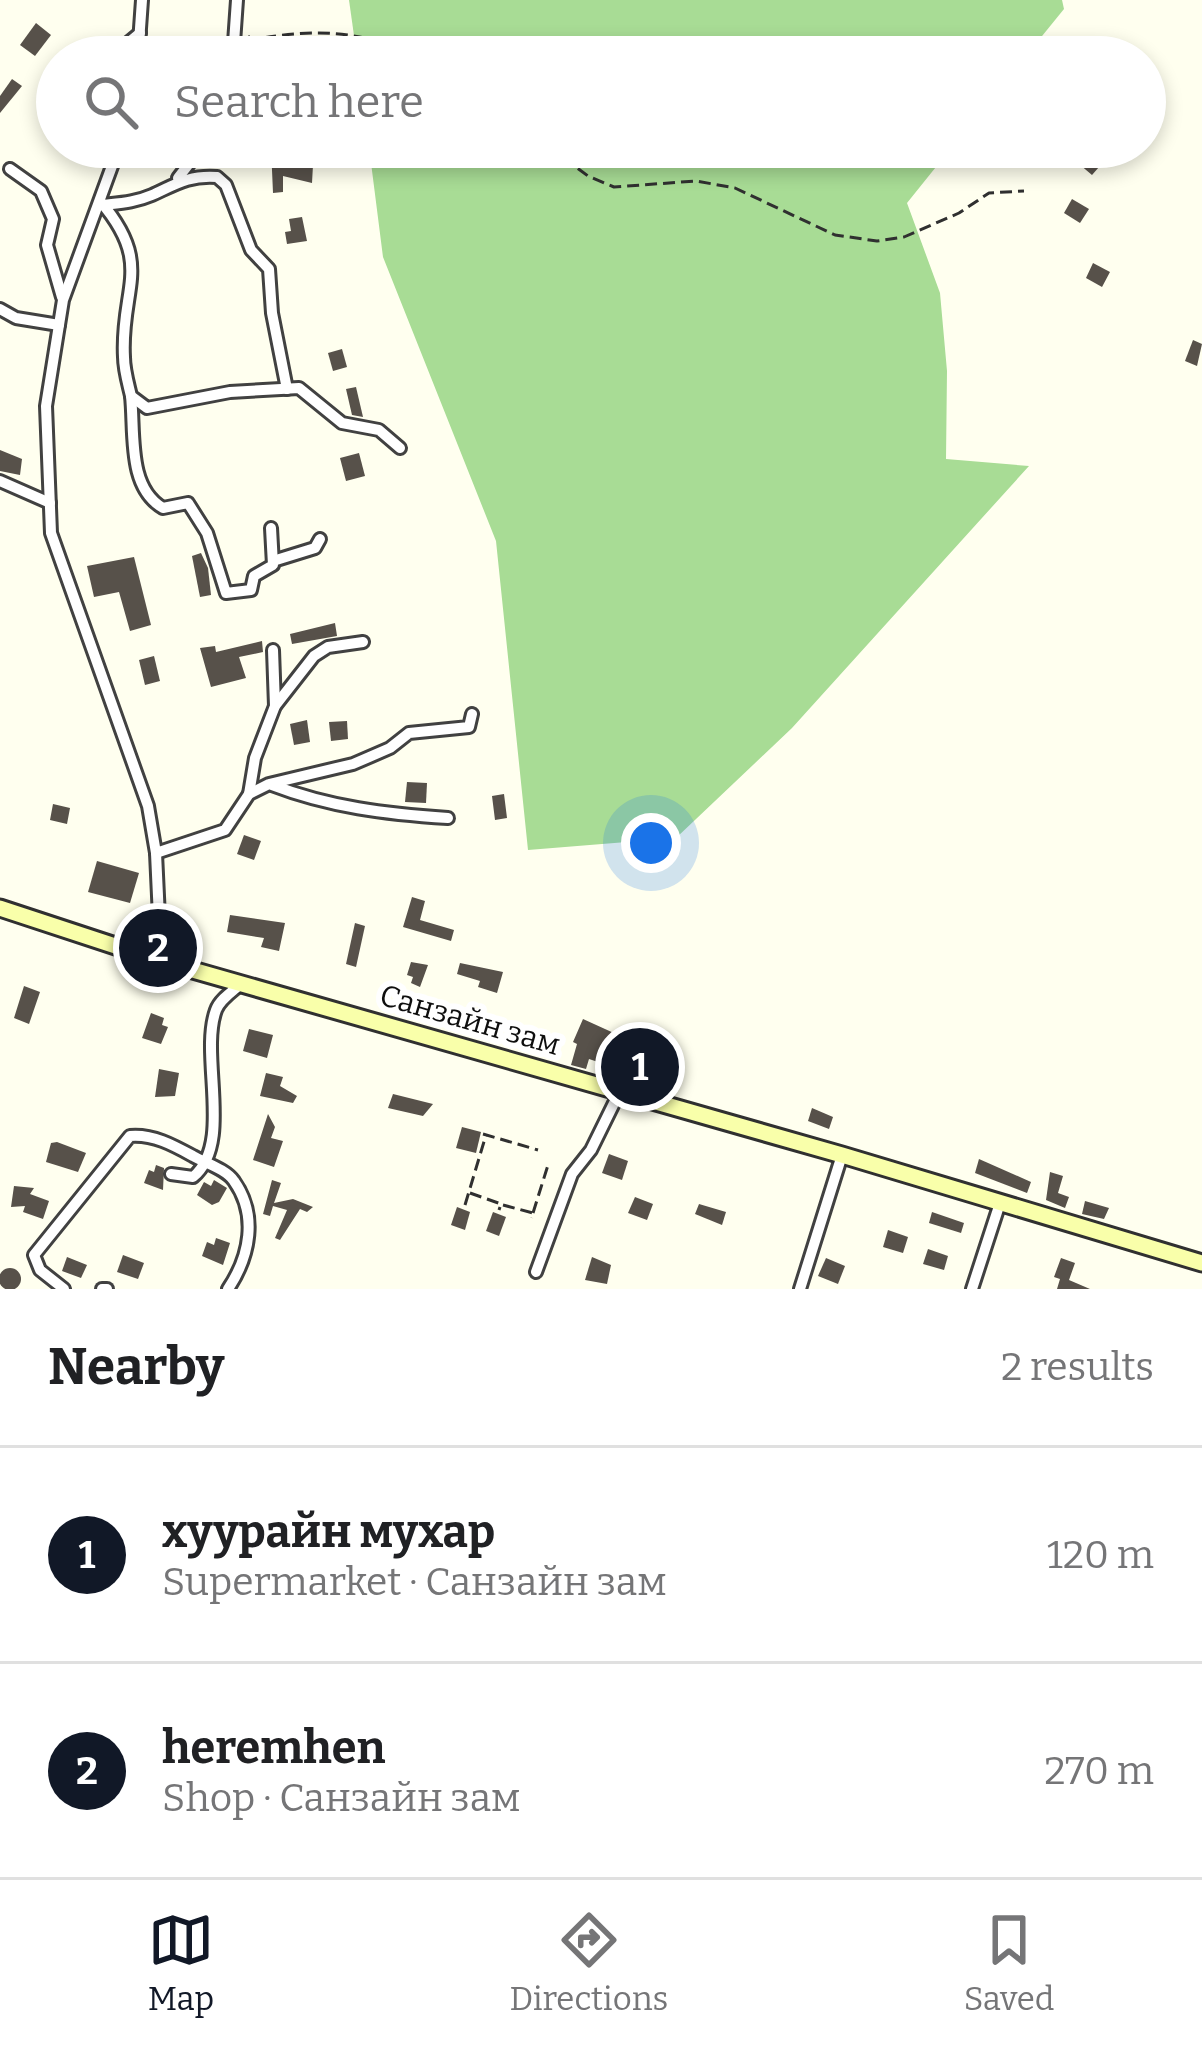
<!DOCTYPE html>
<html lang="en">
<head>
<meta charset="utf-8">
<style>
  :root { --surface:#fff; --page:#f6f6f6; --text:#202124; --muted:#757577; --line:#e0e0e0; --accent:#111827 }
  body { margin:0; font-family:Bitter,serif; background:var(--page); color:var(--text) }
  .you { position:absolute; left:651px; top:843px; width:42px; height:42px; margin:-30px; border:9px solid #fff; border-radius:50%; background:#1a73e8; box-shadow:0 0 0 18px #1a73e833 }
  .badge { display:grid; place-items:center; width:78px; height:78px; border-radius:50%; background:var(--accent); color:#fff; font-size:39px; font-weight:700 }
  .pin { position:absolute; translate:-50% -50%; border:6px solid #fff; box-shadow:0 3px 12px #0006 }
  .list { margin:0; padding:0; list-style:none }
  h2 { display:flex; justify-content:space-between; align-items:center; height:156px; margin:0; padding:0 48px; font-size:51px }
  h2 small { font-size:39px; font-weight:400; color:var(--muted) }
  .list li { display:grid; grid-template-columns:78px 1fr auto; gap:36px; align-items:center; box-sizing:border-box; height:216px; padding:0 48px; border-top:3px solid var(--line) }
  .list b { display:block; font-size:45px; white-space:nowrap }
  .list p { margin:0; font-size:39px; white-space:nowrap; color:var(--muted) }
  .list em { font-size:39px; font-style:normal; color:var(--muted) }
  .icon { flex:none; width:66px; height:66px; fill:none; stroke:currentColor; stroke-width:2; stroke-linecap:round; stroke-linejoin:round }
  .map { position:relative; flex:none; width:1202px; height:1289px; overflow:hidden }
  .search { position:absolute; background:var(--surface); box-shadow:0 6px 18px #0003; left:36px; right:36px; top:36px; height:132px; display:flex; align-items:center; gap:30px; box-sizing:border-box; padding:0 42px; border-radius:66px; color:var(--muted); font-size:45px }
  .sheet { height:588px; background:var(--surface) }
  nav { display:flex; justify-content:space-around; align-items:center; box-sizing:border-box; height:168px; border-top:3px solid var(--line); background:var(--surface); font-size:33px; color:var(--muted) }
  nav a { display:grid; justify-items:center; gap:6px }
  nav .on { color:var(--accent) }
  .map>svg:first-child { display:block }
</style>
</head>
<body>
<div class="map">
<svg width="1202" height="1289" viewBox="0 0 1202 1289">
  <rect width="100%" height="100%" fill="#ffffef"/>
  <g fill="#a8dc95">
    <polygon points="349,0 1062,0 1064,9 1025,57 357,57"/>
    <polygon points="369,147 952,147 907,203 940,293 947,371 946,459 1029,466 792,728 676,838 528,850 496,541 383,257"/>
  </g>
  <g fill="#57514a">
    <polygon points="36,23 51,35 35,56 20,45"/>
    <polygon points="12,79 22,86 0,113 0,96"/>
    <polygon points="271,147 281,147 282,165 313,165 312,183 283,176 283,192 273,193"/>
    <polygon points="1091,150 1100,157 1095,163 1099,167 1092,175 1079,164"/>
    <polygon points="1072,199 1089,209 1080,223 1064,213"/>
    <polygon points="302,217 307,241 287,244 285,232 291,231 289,219"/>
    <polygon points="1093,263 1110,272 1102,287 1086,278"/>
    <polygon points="1193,340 1202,344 1197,366 1185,361"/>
    <polygon points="342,349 347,367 333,371 328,353"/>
    <polygon points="356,387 363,417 352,415 346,389"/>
    <polygon points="0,450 22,459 20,475 0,471"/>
    <polygon points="359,453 365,476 346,481 340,458"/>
    <polygon points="201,553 208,568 211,595 200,597 192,556"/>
    <polygon points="134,557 151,625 130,631 119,592 94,597 87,566"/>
    <polygon points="335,623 337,636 292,644 290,634"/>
    <polygon points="262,641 263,652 239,657 246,678 211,687 200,648 215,646 216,652"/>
    <polygon points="154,656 160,681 145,685 139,660"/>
    <polygon points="307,720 310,742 294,745 290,724"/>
    <polygon points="347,721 348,739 331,741 329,722"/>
    <polygon points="407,782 427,783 426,803 405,802"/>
    <polygon points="504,794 507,818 495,820 492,796"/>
    <polygon points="53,804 70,808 67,824 50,820"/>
    <polygon points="244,835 261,841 254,860 237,854"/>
    <polygon points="97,861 139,873 130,903 88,892"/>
    <polygon points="412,897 425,901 420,920 454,930 451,941 403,927"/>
    <polygon points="230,915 285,923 279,951 261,947 264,938 227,932"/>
    <polygon points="355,923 365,926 356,967 346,964"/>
    <polygon points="411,962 428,965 420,987 411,983 413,977 407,975"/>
    <polygon points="460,963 503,972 497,993 478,987 480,981 457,974"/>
    <polygon points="24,986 40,992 29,1024 14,1018"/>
    <polygon points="151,1013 164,1018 162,1025 168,1027 161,1044 142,1038"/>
    <polygon points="583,1019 616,1034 608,1053 623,1058 619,1069 589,1059 586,1069 571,1065 577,1044 573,1042"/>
    <polygon points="249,1029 273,1035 267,1058 243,1051"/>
    <polygon points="159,1069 179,1073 175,1096 155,1097"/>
    <polygon points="266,1073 283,1077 280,1086 297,1096 293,1103 260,1096"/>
    <polygon points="393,1094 433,1104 423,1116 388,1108"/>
    <polygon points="812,1108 833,1117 829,1129 808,1121"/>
    <polygon points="268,1114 275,1127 271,1138 283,1141 274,1167 253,1160"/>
    <polygon points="462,1127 481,1132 476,1153 456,1148"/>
    <polygon points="57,1142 86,1153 78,1172 46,1162 51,1143"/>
    <polygon points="609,1154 628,1161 622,1180 602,1173"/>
    <polygon points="979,1159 1031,1182 1027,1193 975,1173"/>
    <polygon points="156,1165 164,1168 163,1190 144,1183 149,1170 154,1172"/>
    <polygon points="1050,1172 1063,1176 1058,1193 1069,1197 1065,1208 1046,1200"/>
    <polygon points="214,1180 227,1188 219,1202 212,1205 197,1195 204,1182 211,1186"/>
    <polygon points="272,1180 281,1183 274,1203 293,1199 313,1207 307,1212 300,1209 280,1240 275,1238 287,1210 273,1206 270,1216 263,1214"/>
    <polygon points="14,1186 34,1188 30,1194 49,1201 43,1219 23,1212 25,1206 11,1207"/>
    <polygon points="635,1197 653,1204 647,1220 628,1213"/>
    <polygon points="1085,1201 1109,1208 1104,1219 1082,1214"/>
    <polygon points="699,1204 726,1212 722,1225 695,1214"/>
    <polygon points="457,1207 470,1212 465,1230 451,1225"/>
    <polygon points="493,1212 506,1217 499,1236 486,1231"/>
    <polygon points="932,1212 964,1223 961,1233 929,1223"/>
    <polygon points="888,1230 908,1237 903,1253 883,1247"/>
    <polygon points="216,1238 230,1243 223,1265 202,1256 207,1242 214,1245"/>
    <polygon points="928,1249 948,1256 944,1270 923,1264"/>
    <polygon points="123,1255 144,1263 138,1279 117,1272"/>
    <polygon points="67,1257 87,1265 81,1278 62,1271"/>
    <polygon points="592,1257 611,1265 607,1284 585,1280"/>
    <polygon points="826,1258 845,1266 838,1284 818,1276"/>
    <polygon points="1061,1258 1075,1263 1069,1280 1090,1289 1057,1289 1060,1279 1054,1277"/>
    <circle cx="10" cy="1279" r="11"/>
  </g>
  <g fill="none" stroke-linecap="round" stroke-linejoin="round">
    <defs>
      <g id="minor">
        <polyline points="111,57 140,33"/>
        <polyline points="138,57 142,0"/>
        <polyline points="233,57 237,0"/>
        <polyline points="119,147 63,300 46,406 51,533 148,806 156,853 161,961"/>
        <polyline points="10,169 41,191 53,219 47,245 62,297"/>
        <polyline points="178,178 202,147"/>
        <path d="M100,201C155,265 120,288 124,357C124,370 128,383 131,396L147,408L230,392L299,388L342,423L379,430L400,448"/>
        <path d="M103,205C120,203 136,202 152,195C176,184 189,175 217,177L226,185L251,250L269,269L272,313L287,389"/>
        <polyline points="0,309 16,318 59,325"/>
        <path d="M131,396C135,433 127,487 163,508L188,503L207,533L226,593L251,590L254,576L273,565L271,528"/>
        <polyline points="0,481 50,503"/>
        <polyline points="273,561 315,548 320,539"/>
        <polyline points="273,650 275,706"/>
        <path d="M272,785C329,807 386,814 448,818"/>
        <polyline points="249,794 255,758 275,706 314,656 328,647 363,642"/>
        <polyline points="156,853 225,830 249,794 269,784 353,764 390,748 409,733 469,727 472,714"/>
        <path d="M171,1174L193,1177C234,1143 199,1056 216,1010C220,999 233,991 242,983"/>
        <polyline points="536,1272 572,1174 591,1150 620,1091"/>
        <path d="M64,1289L40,1270L34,1255L130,1136C153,1134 173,1145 193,1156C205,1163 226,1169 234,1181C258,1215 250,1256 228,1289"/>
        <polyline points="102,1289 107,1289"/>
        <polyline points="800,1289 842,1155"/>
        <polyline points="972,1289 1000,1203"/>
      </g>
      <polyline id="secondary" points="0,908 161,961 842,1155 1202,1263"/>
    </defs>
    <use href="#minor" stroke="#414141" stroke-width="16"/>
    <use href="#secondary" stroke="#303030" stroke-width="21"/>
    <g stroke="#303030" stroke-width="3" stroke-dasharray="12 6" stroke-linecap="butt">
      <path d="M248,36L252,40C313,28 363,30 420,57"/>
      <polyline points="549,147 588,176 614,187 696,181 735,188 835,235 877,241 904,237 959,213 989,193 1024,191"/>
      <polyline points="483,1134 538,1150"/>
      <polyline points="470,1193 501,1204 499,1210"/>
      <polyline points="465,1205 486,1135"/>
      <polyline points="503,1205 533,1213 532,1218"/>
      <polyline points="533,1213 548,1165"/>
    </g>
    <use href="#minor" stroke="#fff" stroke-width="10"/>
    <use href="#secondary" stroke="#f9ffaa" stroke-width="15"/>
  </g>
  <g text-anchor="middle" stroke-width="12" stroke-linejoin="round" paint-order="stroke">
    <g font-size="30" fill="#0e0e0e" stroke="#fff">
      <text transform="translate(470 1020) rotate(16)" y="10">Санзайн зам</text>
    </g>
  </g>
</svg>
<div class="you"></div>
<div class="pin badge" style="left:640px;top:1067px">1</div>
<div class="pin badge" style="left:158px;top:948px">2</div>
<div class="search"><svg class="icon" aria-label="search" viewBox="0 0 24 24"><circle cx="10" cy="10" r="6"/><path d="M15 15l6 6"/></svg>Search here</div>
</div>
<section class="sheet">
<h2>Nearby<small>2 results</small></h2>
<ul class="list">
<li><span class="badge">1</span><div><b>хуурайн мухар</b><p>Supermarket · Санзайн зам</p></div><em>120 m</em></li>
<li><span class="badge">2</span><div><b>heremhen</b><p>Shop · Санзайн зам</p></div><em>270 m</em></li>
</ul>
</section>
<nav>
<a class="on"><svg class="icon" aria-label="map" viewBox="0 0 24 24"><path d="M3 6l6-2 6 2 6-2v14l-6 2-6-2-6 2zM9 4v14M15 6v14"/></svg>Map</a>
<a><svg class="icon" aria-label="directions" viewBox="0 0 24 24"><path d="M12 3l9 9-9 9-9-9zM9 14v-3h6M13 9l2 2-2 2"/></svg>Directions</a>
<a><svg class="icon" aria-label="saved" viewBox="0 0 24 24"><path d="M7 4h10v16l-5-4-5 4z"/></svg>Saved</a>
</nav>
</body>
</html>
